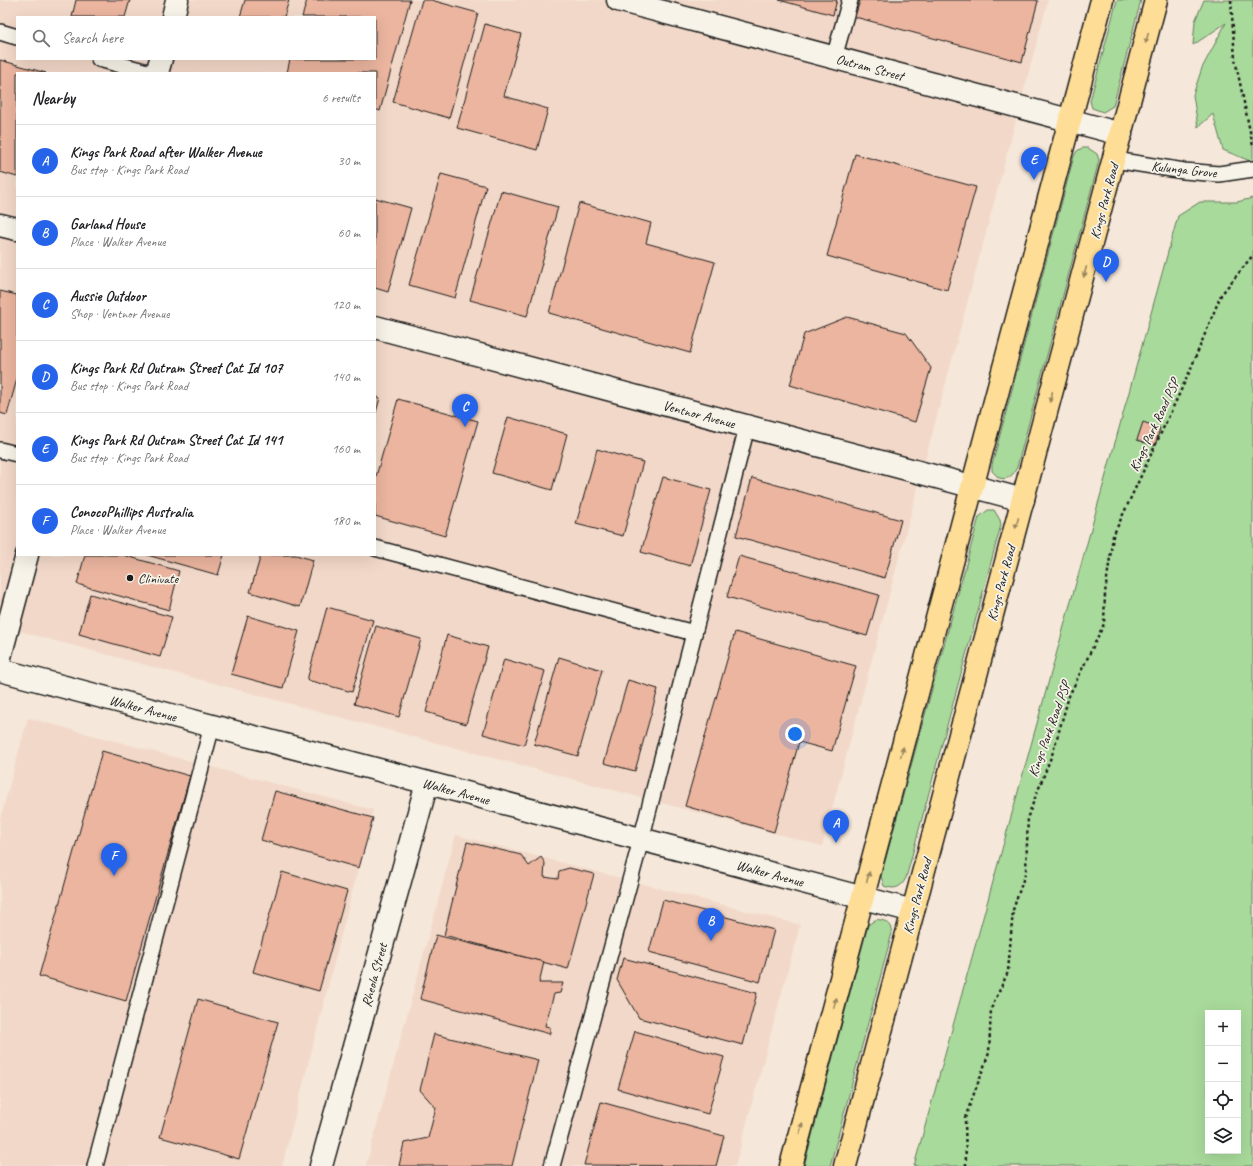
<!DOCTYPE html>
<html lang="en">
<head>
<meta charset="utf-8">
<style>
  :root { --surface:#fff; --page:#f6f6f6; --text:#202124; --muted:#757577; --line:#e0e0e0; --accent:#2563eb }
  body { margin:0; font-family:Caveat,sans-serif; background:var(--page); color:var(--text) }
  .controls { position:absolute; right:12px; bottom:12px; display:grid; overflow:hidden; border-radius:0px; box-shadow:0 4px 16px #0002 }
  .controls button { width:36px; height:36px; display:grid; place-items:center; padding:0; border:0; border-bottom:1px solid var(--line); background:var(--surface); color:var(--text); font:20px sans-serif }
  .you { position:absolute; left:795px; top:734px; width:14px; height:14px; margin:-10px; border:3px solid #fff; border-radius:50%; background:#1a73e8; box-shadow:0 0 0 6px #1a73e833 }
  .badge { display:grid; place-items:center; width:26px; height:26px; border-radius:50%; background:var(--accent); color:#fff; font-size:13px; font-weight:700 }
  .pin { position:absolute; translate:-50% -33px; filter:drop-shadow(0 1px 2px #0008) }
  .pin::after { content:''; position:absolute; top:21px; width:14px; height:12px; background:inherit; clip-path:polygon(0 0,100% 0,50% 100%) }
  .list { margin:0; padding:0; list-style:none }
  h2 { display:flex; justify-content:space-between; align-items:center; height:52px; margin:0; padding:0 16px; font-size:17px }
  h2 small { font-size:13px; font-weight:400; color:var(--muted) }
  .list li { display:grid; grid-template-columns:26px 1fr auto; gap:12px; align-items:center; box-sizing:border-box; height:72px; padding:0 16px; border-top:1px solid var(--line) }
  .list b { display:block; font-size:15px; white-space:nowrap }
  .list p { margin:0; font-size:13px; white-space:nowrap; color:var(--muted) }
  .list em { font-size:13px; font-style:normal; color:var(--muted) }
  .icon { flex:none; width:22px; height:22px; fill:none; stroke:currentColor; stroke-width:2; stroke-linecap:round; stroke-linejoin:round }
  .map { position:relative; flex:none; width:1253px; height:1166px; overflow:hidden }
  .search { position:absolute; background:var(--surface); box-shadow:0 4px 16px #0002; left:16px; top:16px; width:360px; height:44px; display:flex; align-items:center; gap:10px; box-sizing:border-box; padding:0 14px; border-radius:0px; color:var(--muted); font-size:15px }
  .panel { position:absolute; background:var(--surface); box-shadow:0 4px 16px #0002; left:16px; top:72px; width:360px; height:484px; border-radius:0px }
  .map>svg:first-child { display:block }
</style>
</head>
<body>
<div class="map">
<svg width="1253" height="1166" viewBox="0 0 1253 1166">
  <rect width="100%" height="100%" fill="#f5e7d9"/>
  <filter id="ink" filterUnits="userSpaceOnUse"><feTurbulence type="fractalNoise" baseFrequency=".025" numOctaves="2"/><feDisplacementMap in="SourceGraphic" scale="8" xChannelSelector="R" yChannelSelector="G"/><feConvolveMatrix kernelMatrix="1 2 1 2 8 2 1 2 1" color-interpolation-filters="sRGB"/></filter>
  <g filter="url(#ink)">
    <g fill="#f2d8c8" fill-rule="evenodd">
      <path d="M0,0H1048L822,846L0,626ZM17,17H375V59H17ZM17,73H375V555H17Z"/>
      <polygon points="28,718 373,810 282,1166 0,1166 0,820"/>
      <polygon points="456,835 800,925 735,1166 366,1166"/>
    </g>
    <g fill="#a8da9b" stroke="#627b5c" fill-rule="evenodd">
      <polygon points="1117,0 1141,0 1113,106 1103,112 1092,108 1090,101"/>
      <polygon points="1204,0 1253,0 1253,161 1250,161 1223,150 1213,114 1198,127 1193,95 1202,68 1226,23 1193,45 1195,21"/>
      <path d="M1082,148H1088L1097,154L1099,160L1096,172L1017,467C1013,476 1008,480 999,478L992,471V465L1074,156L1077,151Z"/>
      <path d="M1253,198V1166H914L1178,216L1200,202H1237ZM1208,1013H1238V1151H1208Z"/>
      <path d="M988,510H994L1000,520L1001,525L906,878C901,888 894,890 884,886L881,876L979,517Z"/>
      <path d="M875,920C884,918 891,924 892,933L830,1166H804L868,925Z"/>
    </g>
    <g fill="#ebb59f" stroke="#1c1c1c">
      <polygon points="76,0 130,0 125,17 72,17"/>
      <polygon points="245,0 289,0 284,17 240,17"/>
      <polygon points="307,0 410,0 380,111 375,109 375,73 287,73 290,59 375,59 375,17 302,17"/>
      <polygon points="422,0 431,0 478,13 449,118 393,102"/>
      <polygon points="779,0 837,0 833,15"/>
      <polygon points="860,0 1035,0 1038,1 1022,62 855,17"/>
      <polygon points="485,24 521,34 504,96 548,109 537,150 457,128"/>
      <polygon points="0,60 46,73 17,73 17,177 0,172"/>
      <polygon points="855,154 976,187 947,290 827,256"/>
      <polygon points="441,174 486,186 455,298 409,285"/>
      <polygon points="501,191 558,207 527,316 470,300"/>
      <polygon points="375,198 411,208 388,292 375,288"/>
      <polygon points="579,203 651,223 646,243 715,262 690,353 549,313"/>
      <polygon points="0,291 17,295 17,379 7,415 0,413"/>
      <polygon points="847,317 906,333 931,368 915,422 790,385 804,334"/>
      <polygon points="375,396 380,398 375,416"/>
      <polygon points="398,399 478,421 445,536 375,516 375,480"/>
      <polygon points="508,417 567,434 552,490 492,473"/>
      <polygon points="1143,422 1160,428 1155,446 1137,440"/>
      <polygon points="597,449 643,462 623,536 576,524"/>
      <polygon points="663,477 711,490 690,566 641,552"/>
      <polygon points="752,478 901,520 885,578 736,536"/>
      <polygon points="85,555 123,555 179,571 169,610 77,584"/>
      <polygon points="147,555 224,555 218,575"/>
      <polygon points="261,555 296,555 313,560 300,607 250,592"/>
      <polygon points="739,556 879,595 867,636 727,597"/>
      <polygon points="90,594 172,617 160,657 79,634"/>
      <polygon points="327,607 373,620 352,692 307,680"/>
      <polygon points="248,616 299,631 283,688 231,674"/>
      <polygon points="376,626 421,639 399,717 354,704"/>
      <polygon points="735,632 856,666 832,751 799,742 774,832 685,806"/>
      <polygon points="447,635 488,647 466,724 426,712"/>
      <polygon points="559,657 602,670 578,756 534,744"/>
      <polygon points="504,659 545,671 524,745 483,734"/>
      <polygon points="628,680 658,689 635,771 604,763"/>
      <polygon points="102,751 190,776 126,1001 39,976"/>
      <polygon points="275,791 373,818 359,868 261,840"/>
      <polygon points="467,842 521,855 529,866 541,857 545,863 544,877 558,879 559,871 569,868 594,874 568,969 444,935"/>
      <polygon points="282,872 347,891 319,991 253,972"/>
      <polygon points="663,900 774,930 760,982 649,952"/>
      <polygon points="436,935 544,962 539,983 563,983 560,993 554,994 545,1026 550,1027 550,1034 420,999"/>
      <polygon points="623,958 757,993 743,1045 639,1018 617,980"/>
      <polygon points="198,999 278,1022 239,1159 160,1137"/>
      <polygon points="635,1031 724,1057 708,1114 618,1089"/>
      <polygon points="434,1034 538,1060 512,1166 399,1166 404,1143 428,1138 436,1108 420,1090"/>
      <polygon points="601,1102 724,1136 716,1166 584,1165"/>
    </g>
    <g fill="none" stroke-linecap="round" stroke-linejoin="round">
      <defs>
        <g id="service">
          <polyline points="0,32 17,37"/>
          <polyline points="834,58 850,0"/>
          <polyline points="99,59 151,73"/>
          <polyline points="1115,160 1184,171 1219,174 1253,169"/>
          <polyline points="0,450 17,454"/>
          <polyline points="375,548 694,633"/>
          <polyline points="95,1166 212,726"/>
          <polyline points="552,1166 641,840 747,427"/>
        </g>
        <g id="minor">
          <polyline points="0,670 913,911"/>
          <polyline points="321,1166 427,783"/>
        </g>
        <g id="tertiary">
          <polyline points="618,0 1121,134"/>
          <polyline points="173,17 177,0"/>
          <polyline points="157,73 161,59"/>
          <polyline points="0,225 17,229"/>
          <polyline points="375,327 1023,500"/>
          <polyline points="0,657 27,555"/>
        </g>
        <g id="primary">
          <polyline points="791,1166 1102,0"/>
          <polyline points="845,1166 1156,0"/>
        </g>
      </defs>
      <use href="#service" stroke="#1c1c1c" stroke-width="18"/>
      <use href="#minor" stroke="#1c1c1c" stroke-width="25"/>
      <use href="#tertiary" stroke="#1c1c1c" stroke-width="25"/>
      <use href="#primary" stroke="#1c1c1c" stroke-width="25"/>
      <g stroke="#1c1c1c" stroke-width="2.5" stroke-dasharray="3 3" stroke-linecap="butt">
        <polyline points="1231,0 1235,59 1253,146"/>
        <polyline points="966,1166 965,1118 989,1053 991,1009 1008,972 1013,910 1026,871 1028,816 1053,752 1069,696 1104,624 1105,593 1113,536 1189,373 1221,295 1253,255"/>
      </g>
      <use href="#service" stroke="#f7f3e8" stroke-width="15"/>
      <use href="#minor" stroke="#f7f3e8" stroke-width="22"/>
      <use href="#tertiary" stroke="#f7f3e8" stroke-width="22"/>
      <use href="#primary" stroke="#fedd96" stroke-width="22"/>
    </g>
    <defs><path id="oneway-solid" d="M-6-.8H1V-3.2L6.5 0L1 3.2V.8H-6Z"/></defs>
    <g fill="#98865f">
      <use href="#oneway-solid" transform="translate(1147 38) rotate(105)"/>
      <use href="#oneway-solid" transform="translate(1085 272) rotate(105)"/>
      <use href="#oneway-solid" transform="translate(1051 397) rotate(105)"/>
      <use href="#oneway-solid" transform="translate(1017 523) rotate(105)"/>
      <use href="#oneway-solid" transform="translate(902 752) rotate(-75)"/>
      <use href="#oneway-solid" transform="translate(868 877) rotate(-75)"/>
      <use href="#oneway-solid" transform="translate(835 1003) rotate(-75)"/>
      <use href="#oneway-solid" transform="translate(801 1128) rotate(-75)"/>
    </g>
  </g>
  <circle fill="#1c1c1c" stroke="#f7f3e8" stroke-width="1.5" cx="130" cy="578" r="4"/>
  <g text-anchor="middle" stroke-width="3.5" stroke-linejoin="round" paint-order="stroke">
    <g font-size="14" fill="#1c1c1c" stroke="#f7f3e8">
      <text transform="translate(870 67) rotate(15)" y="5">Outram Street</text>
      <text transform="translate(1184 169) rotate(6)" y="5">Kulunga Grove</text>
      <text transform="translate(1104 201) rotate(-75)" y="5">Kings Park Road</text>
      <text transform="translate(699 414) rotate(15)" y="5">Ventnor Avenue</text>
      <text transform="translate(1154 425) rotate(-65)" y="5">Kings Park Road PSP</text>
      <text transform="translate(1001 583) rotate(-75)" y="5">Kings Park Road</text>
      <text transform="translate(143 708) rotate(15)" y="5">Walker Avenue</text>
      <text transform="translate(1049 729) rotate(-70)" y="5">Kings Park Road PSP</text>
      <text transform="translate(456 791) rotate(15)" y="5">Walker Avenue</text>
      <text transform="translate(770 873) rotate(15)" y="5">Walker Avenue</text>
      <text transform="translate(917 896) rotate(-75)" y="5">Kings Park Road</text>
      <text transform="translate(374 975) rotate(-75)" y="5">Rheola Street</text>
    </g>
    <g font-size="14" fill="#1c1c1c" stroke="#f7f3e8" text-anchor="start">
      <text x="138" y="583">Clinivate</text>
    </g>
  </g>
</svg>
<div class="controls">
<button>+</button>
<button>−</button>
<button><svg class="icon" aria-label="locate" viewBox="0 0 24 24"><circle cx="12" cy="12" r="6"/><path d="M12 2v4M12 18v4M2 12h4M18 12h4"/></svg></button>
<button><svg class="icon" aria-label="layers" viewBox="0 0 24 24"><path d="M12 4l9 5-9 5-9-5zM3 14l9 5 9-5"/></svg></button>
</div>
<div class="you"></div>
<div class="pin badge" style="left:836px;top:843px">A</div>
<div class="pin badge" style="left:711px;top:941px">B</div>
<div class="pin badge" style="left:465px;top:427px">C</div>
<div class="pin badge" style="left:1106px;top:282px">D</div>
<div class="pin badge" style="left:1034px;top:180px">E</div>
<div class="pin badge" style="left:114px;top:876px">F</div>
<div class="search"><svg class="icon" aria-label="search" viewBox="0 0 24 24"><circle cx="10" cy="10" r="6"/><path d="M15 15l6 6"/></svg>Search here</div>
<section class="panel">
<h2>Nearby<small>6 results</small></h2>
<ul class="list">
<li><span class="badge">A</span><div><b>Kings Park Road after Walker Avenue</b><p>Bus stop · Kings Park Road</p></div><em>30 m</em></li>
<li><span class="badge">B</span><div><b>Garland House</b><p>Place · Walker Avenue</p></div><em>60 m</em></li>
<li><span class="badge">C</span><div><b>Aussie Outdoor</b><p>Shop · Ventnor Avenue</p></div><em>120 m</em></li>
<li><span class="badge">D</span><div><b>Kings Park Rd Outram Street Cat Id 107</b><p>Bus stop · Kings Park Road</p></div><em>140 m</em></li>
<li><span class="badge">E</span><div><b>Kings Park Rd Outram Street Cat Id 141</b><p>Bus stop · Kings Park Road</p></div><em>160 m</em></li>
<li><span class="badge">F</span><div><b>ConocoPhillips Australia</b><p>Place · Walker Avenue</p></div><em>180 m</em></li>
</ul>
</section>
</div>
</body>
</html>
